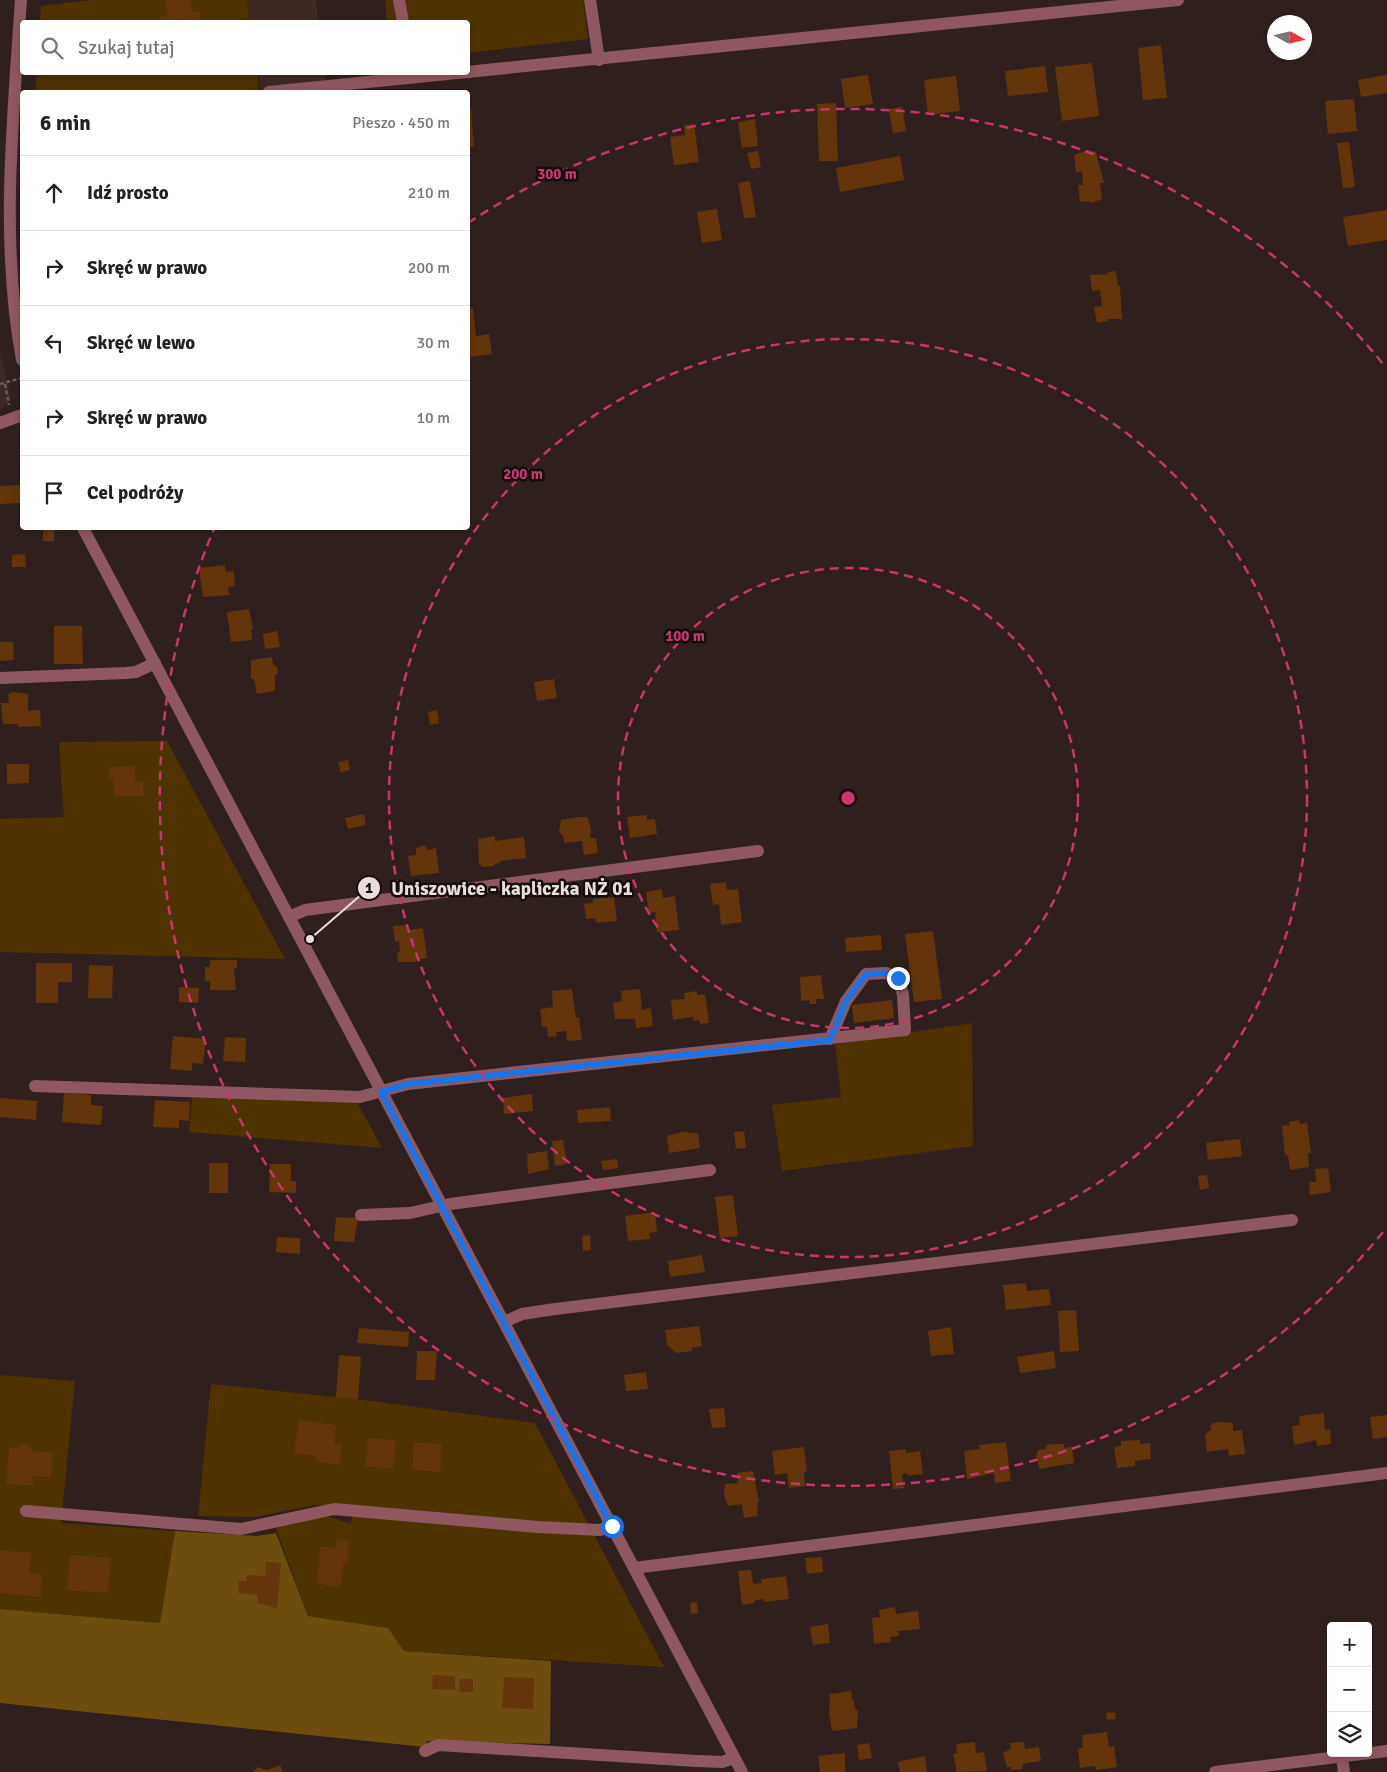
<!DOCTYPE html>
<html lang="pl">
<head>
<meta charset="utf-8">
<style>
  :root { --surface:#fff; --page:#f6f6f6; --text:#222; --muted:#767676; --line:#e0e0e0 }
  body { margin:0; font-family:Signika,sans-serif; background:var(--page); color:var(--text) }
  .controls { position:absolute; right:15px; bottom:15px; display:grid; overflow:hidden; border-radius:5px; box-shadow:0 2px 8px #0003 }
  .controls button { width:45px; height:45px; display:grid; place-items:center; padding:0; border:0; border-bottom:1px solid var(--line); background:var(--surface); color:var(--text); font:25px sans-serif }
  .compass { position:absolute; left:1267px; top:15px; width:45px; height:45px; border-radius:50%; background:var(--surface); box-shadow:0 2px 8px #0003; rotate:98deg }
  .stop { position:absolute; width:15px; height:15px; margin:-11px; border:4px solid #1a73e8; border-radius:50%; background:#fff }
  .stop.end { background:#1a73e8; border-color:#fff; box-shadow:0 1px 5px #0008 }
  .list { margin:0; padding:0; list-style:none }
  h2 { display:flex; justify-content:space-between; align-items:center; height:65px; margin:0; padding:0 20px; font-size:21px }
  h2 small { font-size:16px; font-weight:400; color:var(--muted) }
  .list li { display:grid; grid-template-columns:32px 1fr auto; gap:15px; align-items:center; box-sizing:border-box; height:75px; padding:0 20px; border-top:1px solid var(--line) }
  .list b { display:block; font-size:19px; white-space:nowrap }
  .list em { font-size:16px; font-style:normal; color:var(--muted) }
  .icon { flex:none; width:28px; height:28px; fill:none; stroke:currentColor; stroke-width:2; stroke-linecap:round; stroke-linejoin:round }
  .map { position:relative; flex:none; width:1387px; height:1772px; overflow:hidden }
  .search { position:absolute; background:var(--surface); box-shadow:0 2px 8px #0003; left:20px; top:20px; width:450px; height:55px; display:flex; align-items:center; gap:12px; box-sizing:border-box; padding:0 18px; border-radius:5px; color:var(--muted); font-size:19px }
  .panel { position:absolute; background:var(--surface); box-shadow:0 2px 8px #0003; left:20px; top:90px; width:450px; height:440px; border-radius:5px }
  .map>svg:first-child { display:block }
</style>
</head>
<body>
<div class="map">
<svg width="1387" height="1772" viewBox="0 0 1387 1772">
  <rect width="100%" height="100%" fill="#30201d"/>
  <g fill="#3e2924">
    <polygon points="247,0 316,0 318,22 251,22"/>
    <polygon points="258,73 325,73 326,86 261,92"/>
    <polygon points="0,351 11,399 0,411"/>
  </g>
  <g fill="#4e3300">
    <polygon points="91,0 247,0 250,22 40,22 41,6"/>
    <polygon points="385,0 583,0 588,39 468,53 468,22 387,22"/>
    <polygon points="37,72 257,73 259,89 234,92 35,92"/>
    <polygon points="167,741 285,959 0,952 0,819 64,817 59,742"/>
    <polygon points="972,1023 973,1146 782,1171 772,1105 841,1097 835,1044"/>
    <polygon points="193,1088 353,1095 382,1148 189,1132"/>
    <polygon points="0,1375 75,1381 61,1523 175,1531 160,1623 0,1609"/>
    <polygon points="211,1384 364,1400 535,1423 664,1667 404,1651 388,1628 308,1616 274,1523 314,1512 351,1524 353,1506 314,1505 256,1517 198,1516"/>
  </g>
  <polygon fill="#6d4c0d" points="175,1531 257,1536 276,1533 308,1616 388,1628 404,1651 551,1661 550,1744 427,1741 425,1747 0,1703 0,1609 160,1623"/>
  <g fill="#64340b">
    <polygon points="165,0 190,0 192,12 199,12 201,22 159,22 159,16 167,15"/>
    <polygon points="1161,45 1167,98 1143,100 1138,48"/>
    <polygon points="1092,63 1099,116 1062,121 1055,67"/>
    <polygon points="1045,66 1048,92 1008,96 1005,71"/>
    <polygon points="868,75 873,104 845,108 841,79"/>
    <polygon points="1387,75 1387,93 1361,97 1358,80"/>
    <polygon points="956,76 960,111 928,115 924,80"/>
    <polygon points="1354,99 1357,131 1328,134 1325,101"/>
    <polygon points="836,103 838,161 819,161 817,104"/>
    <polygon points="902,107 906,131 893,133 889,109"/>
    <polygon points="471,109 474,147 468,147 468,110"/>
    <polygon points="755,119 758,146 742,148 738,122"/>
    <polygon points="694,124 699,162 674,165 670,137 685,135 684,125"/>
    <polygon points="1349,142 1355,187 1343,188 1337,143"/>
    <polygon points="1088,150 1096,152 1104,183 1100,183 1102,199 1092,203 1089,201 1080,202 1078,185 1083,185 1082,171 1076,172 1074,155"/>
    <polygon points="758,151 761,167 751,169 747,153"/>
    <polygon points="900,156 904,180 840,192 836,168"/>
    <polygon points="750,181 756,217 744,218 738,183"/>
    <polygon points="717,209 722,240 702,243 697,212"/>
    <polygon points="1387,210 1387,240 1348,246 1343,217"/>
    <polygon points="1116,271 1118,286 1120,286 1122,319 1108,319 1108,321 1097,323 1094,307 1102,306 1100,290 1092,291 1090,275 1108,274 1107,272"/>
    <polygon points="468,308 473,308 476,336 489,334 492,354 468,357"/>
    <polygon points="22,485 22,503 0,504 0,486"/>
    <rect x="43" y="528" width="11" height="13"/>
    <polygon points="25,554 26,567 12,567 12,555"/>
    <polygon points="225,565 226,572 234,571 235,586 228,587 229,595 203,597 199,568"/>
    <polygon points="249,609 253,629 251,629 252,640 231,642 227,612"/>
    <polygon points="54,626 82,626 83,664 54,664"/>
    <polygon points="277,631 280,647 265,649 263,634"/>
    <polygon points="0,642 13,642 14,660 0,661"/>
    <polygon points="272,657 273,665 277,667 278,673 275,676 275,691 257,694 254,679 251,679 251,660"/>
    <polygon points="554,679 557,698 537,701 534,682"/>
    <polygon points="13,692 28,694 28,711 40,710 41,726 18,727 18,724 3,724 1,703 9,703 8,694"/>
    <polygon points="437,710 439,723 430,725 428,712"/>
    <polygon points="348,760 350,770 341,772 338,762"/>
    <polygon points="7,764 29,764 29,783 7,784"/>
    <polygon points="135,766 135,781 143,781 144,796 114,796 114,778 109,778 109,767"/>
    <polygon points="364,814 366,825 348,829 345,818"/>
    <polygon points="647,815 647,820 655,819 657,834 630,838 627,817"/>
    <polygon points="579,817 587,817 591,828 590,838 596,838 598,853 584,855 582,841 564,843 563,836 559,832 561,820"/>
    <polygon points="495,836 495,841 524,837 526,858 500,861 500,863 494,864 494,866 482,867 479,863 478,839"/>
    <polygon points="424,845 428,850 436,848 439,873 411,876 408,856 416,855 416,848"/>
    <polygon points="726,882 727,890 738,889 742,922 721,925 719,904 713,905 710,884"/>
    <polygon points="662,889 663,898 675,896 679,930 657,932 655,912 649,913 646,892"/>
    <polygon points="614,897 617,921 596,923 595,918 586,919 584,904 593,903 593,899"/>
    <polygon points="408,925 409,930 423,928 427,958 416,960 417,962 398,962 397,952 400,952 399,941 395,942 393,926"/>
    <polygon points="933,931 942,999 914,1002 905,934"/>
    <polygon points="881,935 882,950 846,952 845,938"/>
    <polygon points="210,960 237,960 237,968 234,968 236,990 210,990 210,981 205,981 205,967 210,967"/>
    <polygon points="36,963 72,963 72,982 58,982 58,1003 36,1003"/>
    <polygon points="89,965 113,966 112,998 88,998"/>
    <polygon points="821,975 824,999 816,999 816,1004 810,1004 809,1000 801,1001 800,977"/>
    <polygon points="179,987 199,988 198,1003 179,1002"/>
    <polygon points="572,989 576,1018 579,1017 582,1040 567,1041 566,1031 556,1032 557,1036 548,1037 547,1027 542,1027 540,1009 553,1007 552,991"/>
    <polygon points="640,989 642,1010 651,1008 653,1026 636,1028 635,1019 615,1019 613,1003 622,1001 621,991"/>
    <polygon points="697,991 697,995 705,994 709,1023 700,1024 699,1020 693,1021 693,1017 673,1020 671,1000 685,999 684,993"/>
    <polygon points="892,1000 894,1018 854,1023 852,1005"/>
    <polygon points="173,1036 206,1039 203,1064 192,1063 192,1071 170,1069"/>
    <polygon points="225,1037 246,1038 245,1062 223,1061"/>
    <polygon points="64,1093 91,1095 91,1105 103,1106 101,1125 62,1122"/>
    <polygon points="532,1094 533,1111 504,1114 503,1098"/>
    <polygon points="0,1098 37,1101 36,1120 0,1117"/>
    <polygon points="155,1100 190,1102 189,1121 179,1120 179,1128 153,1127"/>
    <polygon points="610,1107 611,1121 578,1123 577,1110"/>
    <polygon points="1299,1120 1300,1124 1307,1123 1311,1153 1308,1153 1309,1167 1290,1170 1288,1155 1285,1156 1282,1126 1290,1125 1289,1122"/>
    <polygon points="744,1131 746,1148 736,1149 734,1132"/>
    <polygon points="681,1132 698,1133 700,1148 669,1153 667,1136"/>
    <polygon points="1240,1139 1242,1156 1208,1160 1206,1143"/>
    <polygon points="563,1140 567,1164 555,1166 552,1141"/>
    <polygon points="547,1151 549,1169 528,1174 527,1154"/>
    <polygon points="617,1159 618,1168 603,1170 601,1161"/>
    <rect x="209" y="1163" width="19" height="30"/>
    <polygon points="270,1164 291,1164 291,1181 296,1181 296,1193 269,1192"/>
    <polygon points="1328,1168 1331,1192 1310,1195 1309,1182 1316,1182 1315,1169"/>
    <polygon points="1207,1175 1209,1188 1200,1190 1198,1176"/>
    <polygon points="733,1195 738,1236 720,1238 715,1197"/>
    <polygon points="655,1212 657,1232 649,1233 650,1239 628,1241 625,1216"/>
    <polygon points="336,1217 358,1218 354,1242 334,1241"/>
    <polygon points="590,1235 591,1250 583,1251 582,1236"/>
    <polygon points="277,1237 300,1238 300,1254 276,1252"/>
    <polygon points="702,1255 705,1272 670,1277 668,1261"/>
    <polygon points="1026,1283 1027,1291 1049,1289 1051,1305 1006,1310 1003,1285"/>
    <polygon points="1076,1310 1079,1351 1060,1352 1058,1311"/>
    <polygon points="699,1326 702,1346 692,1348 692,1351 676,1353 667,1345 665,1330"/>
    <polygon points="951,1327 954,1354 931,1356 928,1331"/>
    <polygon points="359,1328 409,1332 408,1347 357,1343"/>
    <polygon points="417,1351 437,1351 435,1380 416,1380"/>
    <polygon points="1054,1351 1056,1368 1020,1373 1017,1357"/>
    <polygon points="339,1355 361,1357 358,1399 336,1398"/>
    <polygon points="646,1372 648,1389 626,1391 624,1375"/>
    <polygon points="724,1408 726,1427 712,1428 709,1409"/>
    <polygon points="1324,1413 1325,1430 1330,1429 1331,1444 1317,1446 1316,1440 1294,1445 1292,1426 1300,1425 1299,1416"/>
    <polygon points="1387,1415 1387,1437 1373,1439 1370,1417"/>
    <polygon points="299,1420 336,1425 334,1443 342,1444 339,1465 316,1462 316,1456 294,1453"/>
    <polygon points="1222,1422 1233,1423 1233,1431 1242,1430 1245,1454 1229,1456 1228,1449 1207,1452 1205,1434 1211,1430 1210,1426 1214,1423"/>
    <polygon points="368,1438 396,1440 393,1469 365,1466"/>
    <polygon points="1140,1440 1140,1444 1150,1443 1151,1459 1135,1461 1135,1466 1117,1468 1114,1447 1121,1446 1121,1441"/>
    <polygon points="414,1442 442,1444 440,1472 412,1470"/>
    <polygon points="1006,1442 1011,1481 995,1483 994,1473 967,1479 964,1451 980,1449 979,1445"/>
    <polygon points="21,1444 28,1444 34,1451 53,1453 51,1477 33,1476 33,1486 6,1484 9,1447 18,1448"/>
    <polygon points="1055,1444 1064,1444 1064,1448 1072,1447 1074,1463 1040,1469 1036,1457 1038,1450 1046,1449 1046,1445"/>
    <polygon points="804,1447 807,1471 804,1472 805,1486 789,1488 787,1473 775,1475 772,1451"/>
    <polygon points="906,1449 906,1453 920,1451 923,1474 907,1476 907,1473 902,1474 904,1488 893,1489 889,1451"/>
    <polygon points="753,1471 759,1502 757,1502 758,1516 744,1518 742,1504 728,1506 724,1495 725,1484 738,1483 737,1473"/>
    <polygon points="336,1540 349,1541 347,1564 343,1563 341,1587 317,1584 320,1546 335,1548"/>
    <polygon points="0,1550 31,1553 29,1573 42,1574 41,1597 0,1593"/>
    <polygon points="70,1555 111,1558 108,1593 67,1590"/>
    <polygon points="822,1557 823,1572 807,1574 805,1558"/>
    <polygon points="266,1562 281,1563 277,1608 257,1603 258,1595 238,1593 239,1581 246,1581 247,1575 265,1576"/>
    <polygon points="751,1570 753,1584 762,1583 761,1579 786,1576 789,1599 764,1602 764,1599 755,1600 755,1603 742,1605 738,1571"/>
    <polygon points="697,1602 698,1613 691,1614 690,1603"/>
    <polygon points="895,1607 896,1614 918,1611 920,1629 898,1631 899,1636 890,1637 891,1642 874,1644 872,1618 880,1617 879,1610"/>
    <polygon points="828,1624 830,1643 813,1645 810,1627"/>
    <polygon points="433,1675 455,1676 455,1690 432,1689"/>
    <polygon points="504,1677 534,1678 533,1709 502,1708"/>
    <polygon points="459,1679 473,1679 473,1692 460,1692"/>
    <polygon points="851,1691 852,1700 854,1700 855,1709 858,1711 857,1728 832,1731 829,1712 830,1694"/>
    <polygon points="1115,1712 1116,1719 1107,1720 1106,1713"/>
    <polygon points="1107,1732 1109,1747 1114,1746 1117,1767 1096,1770 1095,1766 1080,1768 1078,1749 1083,1748 1082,1735"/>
    <polygon points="975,1742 976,1753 984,1752 987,1771 957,1772 953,1754 957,1753 956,1744"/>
    <polygon points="1024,1742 1025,1749 1039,1747 1041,1761 1027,1763 1022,1765 1023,1769 1011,1770 1011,1767 1007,1767 1003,1753 1011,1749 1010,1743"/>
    <polygon points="869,1743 872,1758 859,1760 857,1745"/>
    <polygon points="845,1753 845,1772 820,1772 818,1756"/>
    <polygon points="925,1756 927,1772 900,1772 898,1762"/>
    <polygon points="280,1765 283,1772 253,1772 257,1767 267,1770"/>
  </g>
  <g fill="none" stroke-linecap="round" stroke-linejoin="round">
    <g stroke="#6a5b58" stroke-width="2.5" stroke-dasharray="4 2.5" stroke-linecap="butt">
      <polyline points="0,384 22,378"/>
      <polyline points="5,384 9,405"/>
    </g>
    <g stroke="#8f575f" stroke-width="12">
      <path d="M21,0C13,120 0,241 22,360"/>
      <polyline points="399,0 403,22"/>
      <polyline points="590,0 599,60"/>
      <polyline points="269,92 1178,0"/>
      <polyline points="0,423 22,415"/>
      <polyline points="83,528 742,1772"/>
      <polyline points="0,678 126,673 136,672 155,663"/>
      <polyline points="289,917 305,910 758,851"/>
      <polyline points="35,1086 360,1097 408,1084 905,1030 903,995 898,978 886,973 866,974 846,1001 830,1039"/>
      <polyline points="361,1215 410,1213 450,1204 710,1170"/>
      <polyline points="504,1322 522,1314 555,1309 1292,1220"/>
      <polyline points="26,1511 241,1529 334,1509 538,1527 600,1530 612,1526"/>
      <polyline points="634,1568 1387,1473"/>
      <polyline points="425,1751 438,1745 697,1761 722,1762 734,1758"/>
      <polyline points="1342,1757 1344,1772"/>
      <polyline points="1215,1772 1387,1751"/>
    </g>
  </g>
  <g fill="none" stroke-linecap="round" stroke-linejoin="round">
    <polyline stroke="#1a73e8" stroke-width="6" points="612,1526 381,1092 408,1084 830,1040 846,1001 866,974 886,973 898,978"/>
  </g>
  <g fill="none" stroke="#c8366e" stroke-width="2.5" stroke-dasharray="9 6">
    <circle cx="848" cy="798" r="230"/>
    <circle cx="848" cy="798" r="459"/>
    <path d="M1383 1232A689 689 0 0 1 214 529M468 223A689 689 0 0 1 1383 364"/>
  </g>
  <circle cx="848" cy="798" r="8" fill="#c8366e" stroke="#130c0a" stroke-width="2.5"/>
  <g font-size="15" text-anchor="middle" font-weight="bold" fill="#c8366e" stroke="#130c0a" stroke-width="5" stroke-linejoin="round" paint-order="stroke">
    <text x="557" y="179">300 m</text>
    <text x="523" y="479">200 m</text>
    <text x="685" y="641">100 m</text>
  </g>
  <path fill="none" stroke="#e9dedb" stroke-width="2" d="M310 939L369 888"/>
  <g fill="#e9dedb" stroke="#130c0a" stroke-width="2">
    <circle cx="310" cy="939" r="5"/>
    <circle cx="369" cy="888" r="12"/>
  </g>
  <g font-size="15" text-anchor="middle" font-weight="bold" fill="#111">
    <text x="369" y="893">1</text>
  </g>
  <g font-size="19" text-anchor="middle" font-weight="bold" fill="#e9dedb" stroke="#130c0a" stroke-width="5" stroke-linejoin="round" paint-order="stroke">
    <text x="512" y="895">Uniszowice - kapliczka NŻ 01</text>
  </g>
</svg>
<div class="controls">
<button>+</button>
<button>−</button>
<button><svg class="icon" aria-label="layers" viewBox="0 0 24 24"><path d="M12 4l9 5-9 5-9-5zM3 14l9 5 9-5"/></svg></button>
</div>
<svg class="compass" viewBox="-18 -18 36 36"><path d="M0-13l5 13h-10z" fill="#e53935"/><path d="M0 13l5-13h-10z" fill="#767676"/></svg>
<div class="stop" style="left:612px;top:1526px"></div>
<div class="stop end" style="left:898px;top:978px"></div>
<div class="search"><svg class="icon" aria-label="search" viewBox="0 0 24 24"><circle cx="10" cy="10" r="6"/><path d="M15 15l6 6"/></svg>Szukaj tutaj</div>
<section class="panel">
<h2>6 min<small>Pieszo · 450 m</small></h2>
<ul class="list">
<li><svg class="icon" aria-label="ahead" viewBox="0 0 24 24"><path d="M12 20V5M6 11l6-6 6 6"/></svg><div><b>Idź prosto</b></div><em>210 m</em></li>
<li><svg class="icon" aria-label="right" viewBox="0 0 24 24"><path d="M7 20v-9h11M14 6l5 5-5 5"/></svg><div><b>Skręć w prawo</b></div><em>200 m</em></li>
<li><svg class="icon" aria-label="left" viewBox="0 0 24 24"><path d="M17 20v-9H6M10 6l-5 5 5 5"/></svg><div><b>Skręć w lewo</b></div><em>30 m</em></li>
<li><svg class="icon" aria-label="right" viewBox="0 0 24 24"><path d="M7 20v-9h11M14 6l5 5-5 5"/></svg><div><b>Skręć w prawo</b></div><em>10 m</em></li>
<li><svg class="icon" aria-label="arrive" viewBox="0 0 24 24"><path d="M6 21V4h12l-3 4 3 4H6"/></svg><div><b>Cel podróży</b></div></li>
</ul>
</section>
</div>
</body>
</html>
